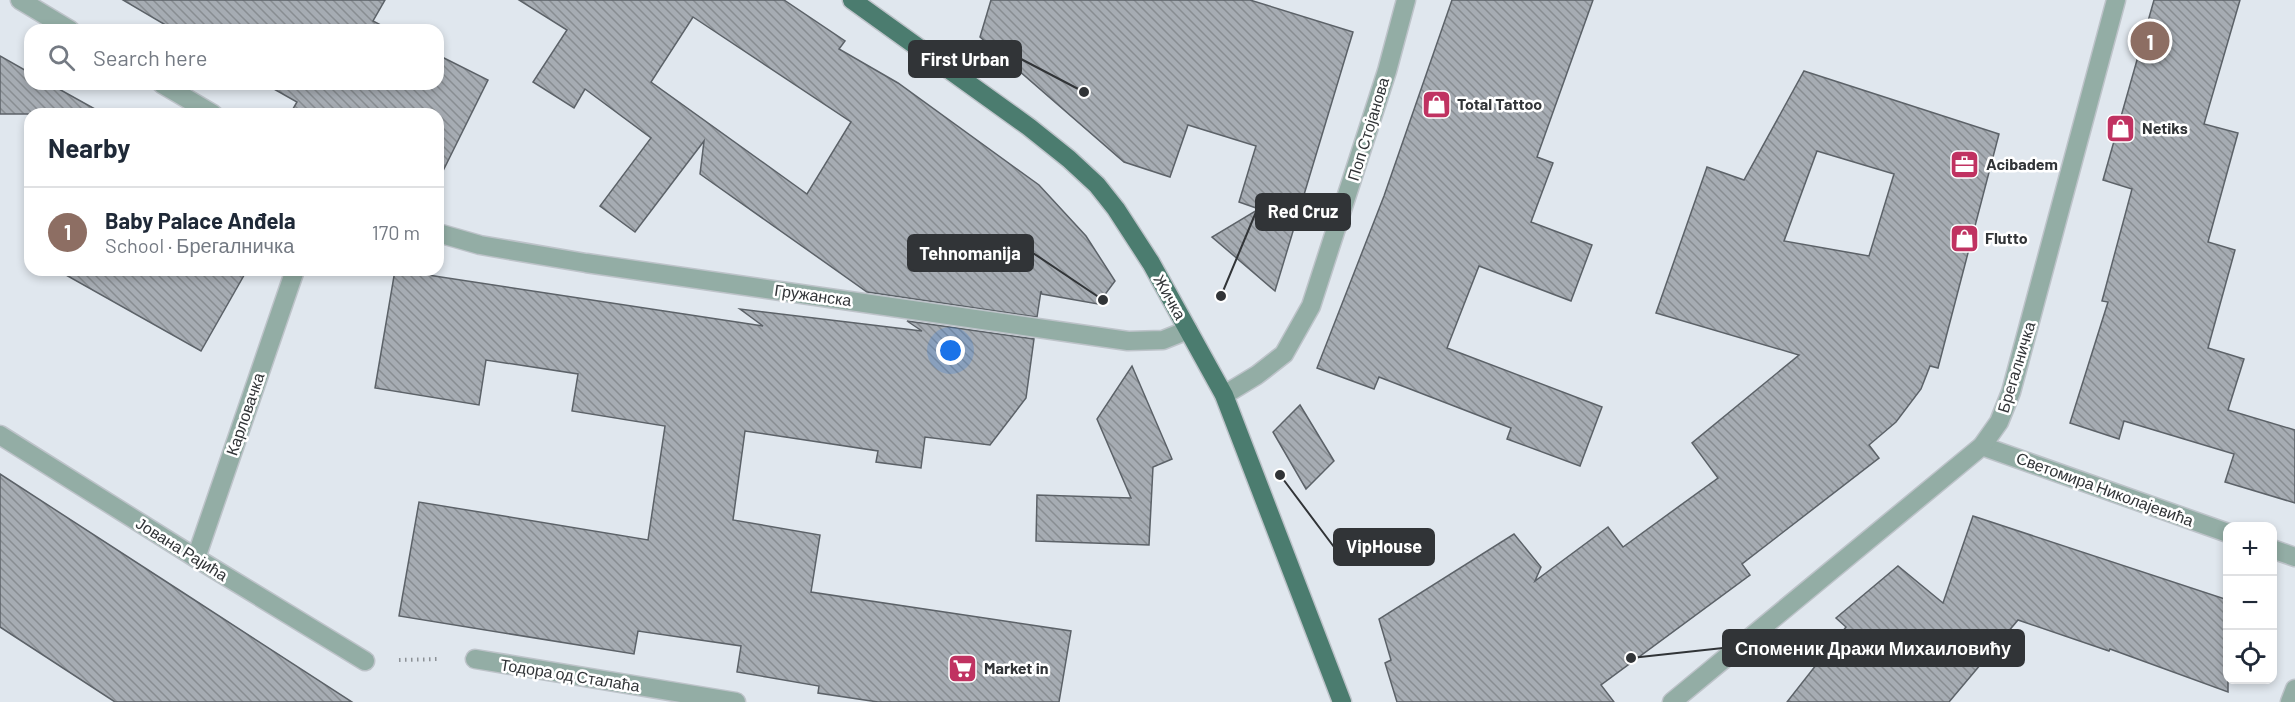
<!DOCTYPE html>
<html lang="en">
<head>
<meta charset="utf-8">
<style>
  :root { --surface:#fff; --page:#f2f2f3; --text:#1f2937; --muted:#747a83; --line:#e0e1e3; --accent:#c03261 }
  body { margin:0; font-family:Barlow,sans-serif; background:var(--page); color:var(--text) }
  .controls { position:absolute; right:18px; bottom:18px; display:grid; overflow:hidden; border-radius:12px; box-shadow:0 3px 9px #0003 }
  .controls button { width:54px; height:54px; display:grid; place-items:center; padding:0; border:0; border-bottom:2px solid var(--line); background:var(--surface); color:var(--text); font:30px sans-serif }
  .you { position:absolute; left:951px; top:351px; width:21px; height:21px; margin:-15px; border:4px solid #fff; border-radius:50%; background:#1a73e8; box-shadow:0 0 0 9px #1a73e833 }
  .badge { display:grid; place-items:center; width:39px; height:39px; border-radius:50%; background:var(--accent); color:#fff; font-size:20px; font-weight:700 }
  .pin { position:absolute; translate:-50% -50%; border:3px solid #fff; box-shadow:0 2px 6px #0006 }
  .list { margin:0; padding:0; list-style:none }
  h2 { display:flex; justify-content:space-between; align-items:center; height:78px; margin:0; padding:0 24px; font-size:26px }
  h2 small { font-size:20px; font-weight:400; color:var(--muted) }
  .list li { display:grid; grid-template-columns:39px 1fr auto; gap:18px; align-items:center; box-sizing:border-box; height:90px; padding:0 24px; border-top:2px solid var(--line) }
  .list b { display:block; font-size:22px; white-space:nowrap }
  .list p { margin:0; font-size:20px; white-space:nowrap; color:var(--muted) }
  .list em { font-size:20px; font-style:normal; color:var(--muted) }
  .icon { flex:none; width:33px; height:33px; fill:none; stroke:currentColor; stroke-width:2; stroke-linecap:round; stroke-linejoin:round }
  .map { position:relative; flex:none; width:2295px; height:702px; overflow:hidden }
  .search { position:absolute; background:var(--surface); box-shadow:0 3px 9px #0003; left:24px; top:24px; width:420px; height:66px; display:flex; align-items:center; gap:15px; box-sizing:border-box; padding:0 21px; border-radius:18px; color:var(--muted); font-size:22px }
  .panel { position:absolute; background:var(--surface); box-shadow:0 3px 9px #0003; left:24px; top:108px; width:420px; height:168px; border-radius:18px }
  .map>svg:first-child { display:block }
</style>
</head>
<body>
<div class="map">
<svg width="2295" height="702" viewBox="0 0 2295 702">
  <defs>
    <pattern id="building-back-hatch" width="6" height="6" patternUnits="userSpaceOnUse" patternTransform="scale(1.5)"><rect width="6" height="6" fill="#a6acb3"/><path d="M-1 5l2 2M0 0l6 6M5-1l2 2" fill="none" stroke="#888d92"/></pattern>
  </defs>
  <rect width="100%" height="100%" fill="#e0e7ee"/>
  <g fill="url(#building-back-hatch)" stroke="#5c6268" stroke-width="1.5" fill-rule="evenodd">
    <polygon points="123,0 385,0 373,21 390,30 174,30"/>
    <path d="M519,0H784L845,41L839,49L898,83L1039,185L1086,236L1115,281L1098,304L1042,294L1041,291L1037,317L867,292L700,174L704,141L635,232L600,206L651,138L585,89L574,108L533,82L567,30ZM693,17L851,122L807,194L651,82Z"/>
    <polygon points="991,0 1250,0 1353,32 1275,291 1212,237 1259,209 1239,202 1256,146 1188,125 1170,177 1124,162 980,37"/>
    <polygon points="1452,0 1593,0 1537,157 1553,163 1531,222 1592,245 1571,301 1479,266 1447,348 1602,407 1580,466 1507,439 1511,428 1379,377 1374,389 1317,368 1384,196"/>
    <polygon points="2154,0 2240,0 2204,124 2238,133 2208,242 2235,250 2208,348 2244,359 2228,410 2295,430 2295,503 2225,482 2234,454 2124,421 2119,439 2070,423 2108,302 2102,301 2132,189 2103,180"/>
    <polygon points="438,55 488,80 438,181 438,114 290,114 297,102 265,84 438,84"/>
    <polygon points="0,56 30,73 30,84 50,84 104,114 0,114"/>
    <path d="M1804,71L1999,134L1938,368L1930,366L1921,389L1896,422L1869,445L1879,458L1742,564L1750,575L1601,685L1614,702H1397L1385,663L1391,660L1379,619L1514,534L1541,567L1535,581L1608,527L1623,547L1718,478L1692,443L1799,355L1656,313L1707,167L1744,180ZM1817,151L1894,174L1869,256L1784,241Z"/>
    <polygon points="57,270 247,270 201,351"/>
    <polygon points="395,270 763,326 740,309 922,331 907,321 1034,339 1026,398 990,445 925,437 921,468 876,462 878,451 745,431 733,520 820,535 811,592 1071,631 1059,702 878,702 818,693 819,686 737,672 741,646 638,631 634,654 399,616 419,502 648,540 665,426 572,411 578,374 486,360 479,405 375,388"/>
    <polygon points="1132,366 1172,459 1153,467 1149,545 1036,541 1037,495 1131,498 1097,419"/>
    <polygon points="1300,405 1334,461 1306,489 1273,432"/>
    <polygon points="0,474 179,590 352,702 115,702 0,627"/>
    <polygon points="1973,516 2228,600 2228,692 2110,649 2109,651 2018,620 1949,702 1787,702 1846,627 1836,618 1898,566 1943,603"/>
  </g>
  <g fill="none" stroke-linecap="round" stroke-linejoin="round">
    <defs>
      <g id="minor">
        <polyline points="20,0 70,30"/>
        <polyline points="162,84 213,114"/>
        <polyline points="438,233 480,245 586,263 1128,341 1163,340 1188,330"/>
        <polyline points="1224,395 1257,375 1284,354 1311,306 1387,71 1406,0"/>
        <polyline points="0,435 196,558 365,661"/>
        <polyline points="1982,446 2228,533"/>
        <polyline points="2272,549 2295,557"/>
        <polyline points="196,558 295,270"/>
        <polyline points="475,659 736,702"/>
        <polyline points="1672,702 1982,446 1999,422 2011,392 2116,0"/>
        <polyline points="2290,702 2295,689"/>
      </g>
      <polyline id="major" points="852,0 1029,127 1069,159 1097,185 1116,209 1151,263 1224,395 1342,702"/>
    </defs>
    <use href="#minor" stroke="#bdc3c9" stroke-width="21"/>
    <use href="#major" stroke="#bdc3c9" stroke-width="21"/>
    <polyline stroke="#8c9196" stroke-width="4" stroke-dasharray="1.5 4.5" stroke-linecap="butt" points="399,660 440,659"/>
    <use href="#minor" stroke="#93ada5" stroke-width="18"/>
    <use href="#major" stroke="#4b7c6f" stroke-width="18"/>
  </g>
  <defs>
    <symbol id="shop-square" viewBox="-11 -11 22 22"><rect x="-9" y="-9" width="18" height="18" rx="4" fill="#c03261" stroke="#fff"/><path d="M-5-2.5h2.3a2.7 3.5 0 0 1 5.4 0H5L5.5 6h-11ZM-1.5-2.5h3a1.5 2.3 0 0 0-3 0Z" fill="#fff"/></symbol>
    <symbol id="office-square" viewBox="-11 -11 22 22"><rect x="-9" y="-9" width="18" height="18" rx="4" fill="#c03261" stroke="#fff"/><path d="M-6-3h4V-5.5h4V-3h4V5H-6ZM-1-4.5V-3h2v-1.5ZM-6 0V1H6V0Z" fill="#fff"/></symbol>
    <symbol id="supermarket-square" viewBox="-11 -11 22 22"><rect x="-9" y="-9" width="18" height="18" rx="4" fill="#c03261" stroke="#fff"/><path d="M-6-5.5h2.5l.6 2H6L4.5 2H-2.5L-4.4-4H-6ZM-1.5 3.2a1.3 1.3 0 1 0 .1 0ZM3 3.2a1.3 1.3 0 1 0 .1 0Z" fill="#fff"/></symbol>
  </defs>
  <g fill-rule="evenodd">
    <use href="#shop-square" x="1420" y="88" width="33" height="33"/>
    <use href="#shop-square" x="2104" y="112" width="33" height="33"/>
    <use href="#office-square" x="1948" y="148" width="33" height="33"/>
    <use href="#shop-square" x="1948" y="222" width="33" height="33"/>
    <use href="#supermarket-square" x="946" y="652" width="33" height="33"/>
  </g>
  <g text-anchor="middle" stroke-width="5" stroke-linejoin="round" paint-order="stroke">
    <g font-size="16" font-weight="bold" fill="#313437" stroke="#fff" text-anchor="start">
      <text x="1457" y="110">Total Tattoo</text>
      <text x="2142" y="134">Netiks</text>
      <text x="1986" y="170">Acibadem</text>
      <text x="1985" y="244">Flutto</text>
      <text x="984" y="674">Market in</text>
    </g>
    <g font-size="16" fill="#313437" stroke="#fff">
      <text transform="translate(1368 129) rotate(-73)" y="6">Поп Стојанова</text>
      <text transform="translate(813 295) rotate(8)" y="6">Гружанска</text>
      <text transform="translate(1170 297) rotate(61)" y="6">Жичка</text>
      <text transform="translate(2016 367) rotate(-73)" y="6">Брегалничка</text>
      <text transform="translate(245 414) rotate(-71)" y="6">Карловачка</text>
      <text transform="translate(2105 489) rotate(20)" y="6">Светомира Николајевића</text>
      <text transform="translate(182 549) rotate(32)" y="6">Јована Рајића</text>
      <text transform="translate(570 675) rotate(9)" y="6">Тодора од Сталаћа</text>
    </g>
  </g>
  <path fill="none" stroke="#313437" stroke-width="2" d="M1084 92L1021 59M1221 296L1256 212M1103 300L1033 253M1280 475L1334 547M1631 658L1723 648"/>
  <g fill="#313437" stroke="#fff" stroke-width="2">
    <circle cx="1084" cy="92" r="6"/>
    <circle cx="1221" cy="296" r="6"/>
    <circle cx="1103" cy="300" r="6"/>
    <circle cx="1280" cy="475" r="6"/>
    <circle cx="1631" cy="658" r="6"/>
  </g>
  <g fill="#313437" stroke="#313437" stroke-width="2">
    <rect x="909" y="41" width="112" height="36" rx="6"/>
    <rect x="1256" y="194" width="94" height="36" rx="6"/>
    <rect x="908" y="235" width="125" height="36" rx="6"/>
    <rect x="1334" y="529" width="100" height="36" rx="6"/>
    <rect x="1723" y="630" width="301" height="36" rx="6"/>
  </g>
  <g font-size="18" text-anchor="middle" font-weight="bold" fill="#fff">
    <text x="965" y="66">First Urban</text>
    <text x="1303" y="218">Red Cruz</text>
    <text x="970" y="260">Tehnomanija</text>
    <text x="1384" y="553">VipHouse</text>
    <text x="1873" y="655">Споменик Дражи Михаиловићу</text>
  </g>
</svg>
<div class="controls">
<button>+</button>
<button>−</button>
<button><svg class="icon" aria-label="locate" viewBox="0 0 24 24"><circle cx="12" cy="12" r="6"/><path d="M12 2v4M12 18v4M2 12h4M18 12h4"/></svg></button>
</div>
<div class="you"></div>
<div class="pin badge" style="left:2150px;top:41px;background:#8d6e63">1</div>
<div class="search"><svg class="icon" aria-label="search" viewBox="0 0 24 24"><circle cx="10" cy="10" r="6"/><path d="M15 15l6 6"/></svg>Search here</div>
<section class="panel">
<h2>Nearby<small></small></h2>
<ul class="list">
<li><span class="badge" style="background:#8d6e63">1</span><div><b>Baby Palace Anđela</b><p>School · Брегалничка</p></div><em>170 m</em></li>
</ul>
</section>
</div>
</body>
</html>
